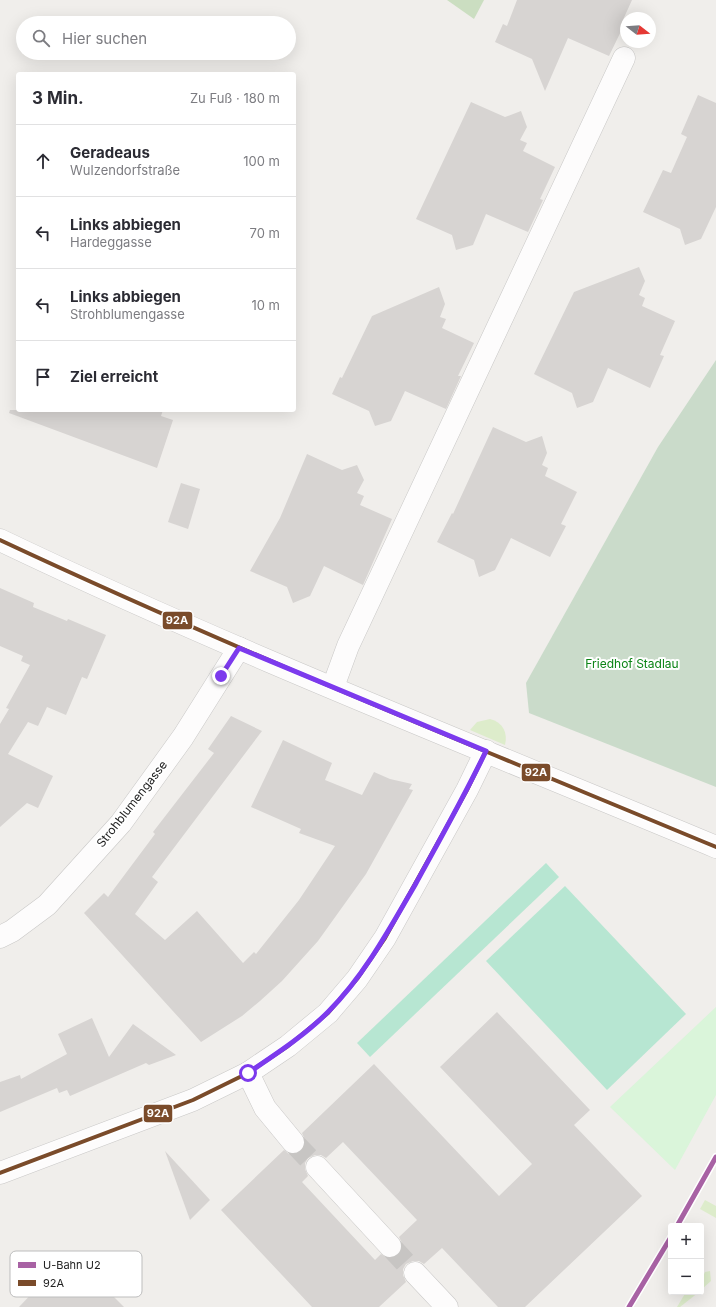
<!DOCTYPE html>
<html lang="de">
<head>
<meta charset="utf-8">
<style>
  :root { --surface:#fff; --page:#f2f2f3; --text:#2b2b33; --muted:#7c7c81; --line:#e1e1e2 }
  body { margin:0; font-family:Inter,sans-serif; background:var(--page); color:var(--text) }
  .controls { position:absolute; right:12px; bottom:12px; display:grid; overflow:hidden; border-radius:4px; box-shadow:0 4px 16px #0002 }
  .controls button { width:36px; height:36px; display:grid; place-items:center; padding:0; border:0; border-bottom:1px solid var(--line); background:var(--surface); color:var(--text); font:20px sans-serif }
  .compass { position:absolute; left:620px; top:12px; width:36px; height:36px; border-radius:50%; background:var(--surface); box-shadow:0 4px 16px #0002; rotate:107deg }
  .stop { position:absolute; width:12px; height:12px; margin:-9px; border:3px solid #7c3aed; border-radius:50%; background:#fff }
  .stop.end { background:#7c3aed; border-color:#fff; box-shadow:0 1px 4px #0008 }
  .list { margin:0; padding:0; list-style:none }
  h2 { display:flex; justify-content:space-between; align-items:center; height:52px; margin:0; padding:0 16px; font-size:17px }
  h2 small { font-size:13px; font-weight:400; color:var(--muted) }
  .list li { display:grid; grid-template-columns:26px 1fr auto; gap:12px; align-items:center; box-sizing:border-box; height:72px; padding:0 16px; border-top:1px solid var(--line) }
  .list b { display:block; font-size:15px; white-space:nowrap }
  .list p { margin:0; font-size:13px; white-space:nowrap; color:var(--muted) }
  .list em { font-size:13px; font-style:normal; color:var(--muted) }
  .icon { flex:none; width:22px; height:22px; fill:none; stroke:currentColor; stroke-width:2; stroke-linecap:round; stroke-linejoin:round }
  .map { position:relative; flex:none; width:716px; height:1307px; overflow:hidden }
  .search { position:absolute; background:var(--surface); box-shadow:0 4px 16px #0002; left:16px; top:16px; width:280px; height:44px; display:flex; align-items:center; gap:10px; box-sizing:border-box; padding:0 14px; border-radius:22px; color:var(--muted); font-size:15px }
  .panel { position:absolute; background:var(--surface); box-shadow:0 4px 16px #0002; left:16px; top:72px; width:280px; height:340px; border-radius:4px }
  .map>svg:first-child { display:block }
</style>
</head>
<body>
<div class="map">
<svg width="716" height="1307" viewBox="0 0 716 1307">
  <rect width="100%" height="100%" fill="#f0eeeb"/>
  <g fill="#ddeccb">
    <path d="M490,719C503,722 508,733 505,745L470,730L477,722Z"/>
    <polygon points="705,1200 716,1206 716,1218 700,1209"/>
    <polygon points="710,1271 711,1281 701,1290 701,1281 705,1272"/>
    <polygon points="686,1292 699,1292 680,1307 677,1307"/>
  </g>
  <polygon fill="#cbdec1" points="447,0 484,0 474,19"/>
  <polygon fill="#cadbca" points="716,360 716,787 529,713 526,683 658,447"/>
  <polygon fill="#daf5da" points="716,1007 716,1095 675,1170 610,1107"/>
  <g fill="#b7e6d2">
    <polygon points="546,863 559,877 370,1057 357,1043"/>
    <polygon points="565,886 686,1014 607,1090 486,961"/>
  </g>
  <g fill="#d7d4d2" fill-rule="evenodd">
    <polygon points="517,0 632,0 622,22 625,23 609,56 568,38 545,91 532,59 495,42 503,24 507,26"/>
    <polygon points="698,95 716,103 716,207 701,239 685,245 680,229 643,212 663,170 671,173 687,137 681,134"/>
    <polygon points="471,102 505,117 521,111 527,127 520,140 527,143 523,151 555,167 540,199 543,200 528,232 486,214 473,245 456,250 452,235 416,219"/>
    <polygon points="639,267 645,281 639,295 645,298 642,306 675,321 660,355 664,356 650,388 608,368 593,402 577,408 572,393 534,374 574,292"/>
    <polygon points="439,287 445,304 440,317 446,319 442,328 474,343 458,376 461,376 446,409 405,391 391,421 375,426 369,411 332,394 340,377 342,378 372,316"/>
    <polygon points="10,410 163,410 161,416 173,420 157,468 9,413"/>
    <polygon points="493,427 526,442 542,436 547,453 542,465 548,468 545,476 577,492 561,524 566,526 550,557 511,538 495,570 479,577 474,560 437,542 452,513 453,514"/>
    <polygon points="307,454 342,470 357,465 364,480 357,493 364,496 360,505 392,519 363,585 324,566 310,596 293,603 287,587 250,571 280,518"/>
    <polygon points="181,483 200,489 188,529 168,522"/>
    <polygon points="0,588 34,603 33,607 67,621 68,619 106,635 87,679 82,677 66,715 47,707 38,726 28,722 8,754 53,776 38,808 27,803 0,827 0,724 9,709 6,708 30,665 21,661 23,656 0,646"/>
    <polygon points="231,716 262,731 152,877 158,882 135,914 165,940 197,911 243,963 254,952 256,954 299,900 335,846 299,833 301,829 251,807 283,740 332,763 325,780 362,795 374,772 390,779 412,784 409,789 413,790 366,874 318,941 282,981 260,1001 242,1016 201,1042 84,913 104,893 108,897 155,834 153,832 214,753 208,749"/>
    <path d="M497,1012L590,1110L574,1125L642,1196L525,1307H498L442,1248L424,1264L419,1261H413L406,1264L403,1269V1275L406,1282L379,1307H312L221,1210L284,1150L289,1154H295L301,1151L305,1147V1140L302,1133L374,1064L499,1196L532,1164L440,1067ZM343,1142L417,1220L399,1237L402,1243V1249L399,1255L393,1258H387L381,1254L375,1260L302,1182L308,1176L305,1169V1163L308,1158L315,1155H321L326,1158Z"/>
    <polygon points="92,1018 109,1057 133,1024 176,1055 149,1065 146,1063 70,1096 67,1090 59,1093 57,1088 0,1112 0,1082 20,1075 21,1079 67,1054 58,1034"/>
    <polygon points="165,1151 210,1200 190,1220"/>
    <polygon points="102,1285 124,1307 19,1307 39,1286"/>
  </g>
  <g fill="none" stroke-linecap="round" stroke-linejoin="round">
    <g stroke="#c7c5c3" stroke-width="22" stroke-dasharray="22 11" stroke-linecap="butt">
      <polyline points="293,1142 317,1167"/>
      <polyline points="390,1246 415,1273"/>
    </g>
    <defs>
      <g id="minor">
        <path d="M0,540C234,652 477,747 716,847"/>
        <polyline points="333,687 348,646 624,58"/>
        <polyline points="0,937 12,931 47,905 121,823 183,737 239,648"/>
        <polyline points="248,1073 265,1108 293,1142"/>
        <polyline points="317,1167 390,1246"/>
        <polyline points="0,1173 193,1100 248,1073 288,1046 328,1013 357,979 385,938 467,790 486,751"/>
        <polyline points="415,1273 447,1307"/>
      </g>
    </defs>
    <use href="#minor" stroke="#c9c8c7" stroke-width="23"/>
    <use href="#minor" stroke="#fdfcfc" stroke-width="22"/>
    <defs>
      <g id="bus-1">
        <path d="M0,540C235,650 476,747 716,847"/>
        <polyline points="0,1173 193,1100 248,1073 288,1046 328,1013 357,979 385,938 467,790 486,751"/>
      </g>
    </defs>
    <use href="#bus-1" stroke="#fff" stroke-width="7"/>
    <use href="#bus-1" stroke="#7a4b2a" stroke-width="4"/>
    <defs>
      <g id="metro-1">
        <polyline points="677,1226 716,1157"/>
        <polyline points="629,1307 671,1237"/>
      </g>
    </defs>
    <use href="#metro-1" stroke="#fff" stroke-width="8"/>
    <use href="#metro-1" stroke="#a862a4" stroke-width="5"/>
  </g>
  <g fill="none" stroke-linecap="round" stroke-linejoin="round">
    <path stroke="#7c3aed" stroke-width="5" d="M221,676L239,648L486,751C464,797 439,841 415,885C389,930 364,976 328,1012C304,1036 276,1054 248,1073"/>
  </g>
  <g text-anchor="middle" stroke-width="4" stroke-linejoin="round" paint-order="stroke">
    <g font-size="12" fill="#0c8416" stroke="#fff">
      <text x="632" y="668">Friedhof Stadlau</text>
    </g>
    <g font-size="12" fill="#222" stroke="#fff">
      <text transform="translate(132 804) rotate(-52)" y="4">Strohblumengasse</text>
    </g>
  </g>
  <rect x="10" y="1251" width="132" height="46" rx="6" fill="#fff" stroke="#bdbdbd" stroke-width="1"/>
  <rect x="18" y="1262" width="18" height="6" fill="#a862a4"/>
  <rect x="18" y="1280" width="18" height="6" fill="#7a4b2a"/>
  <g font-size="11" fill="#222">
    <text x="43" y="1269">U-Bahn U2</text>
    <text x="43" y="1287">92A</text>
  </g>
  <g stroke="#fff" stroke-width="1.5">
    <rect x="162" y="611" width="31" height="19" rx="4" fill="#7a4b2a"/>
    <rect x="521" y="763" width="30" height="19" rx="4" fill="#7a4b2a"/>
    <rect x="143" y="1104" width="30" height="19" rx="4" fill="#7a4b2a"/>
  </g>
  <g font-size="11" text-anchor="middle" font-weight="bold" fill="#fff">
    <text x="177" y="624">92A</text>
    <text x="536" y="776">92A</text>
    <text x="158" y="1117">92A</text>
  </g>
</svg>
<div class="controls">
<button>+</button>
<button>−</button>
</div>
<svg class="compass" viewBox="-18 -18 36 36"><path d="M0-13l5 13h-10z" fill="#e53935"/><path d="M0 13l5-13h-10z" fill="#7c7c81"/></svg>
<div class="stop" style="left:248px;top:1073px"></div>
<div class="stop end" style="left:221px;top:676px"></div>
<div class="search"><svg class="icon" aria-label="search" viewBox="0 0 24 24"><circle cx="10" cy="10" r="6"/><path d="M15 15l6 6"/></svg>Hier suchen</div>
<section class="panel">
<h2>3 Min.<small>Zu Fuß · 180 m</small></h2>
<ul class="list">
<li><svg class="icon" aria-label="ahead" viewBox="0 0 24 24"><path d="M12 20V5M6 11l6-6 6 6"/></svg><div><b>Geradeaus</b><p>Wulzendorfstraße</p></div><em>100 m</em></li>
<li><svg class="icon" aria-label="left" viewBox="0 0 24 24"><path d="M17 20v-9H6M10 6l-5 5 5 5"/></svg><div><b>Links abbiegen</b><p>Hardeggasse</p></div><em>70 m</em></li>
<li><svg class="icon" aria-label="left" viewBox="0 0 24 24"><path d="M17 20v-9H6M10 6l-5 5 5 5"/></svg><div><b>Links abbiegen</b><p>Strohblumengasse</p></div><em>10 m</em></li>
<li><svg class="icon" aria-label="arrive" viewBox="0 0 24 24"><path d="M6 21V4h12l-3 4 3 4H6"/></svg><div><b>Ziel erreicht</b></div></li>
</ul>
</section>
</div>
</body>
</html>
